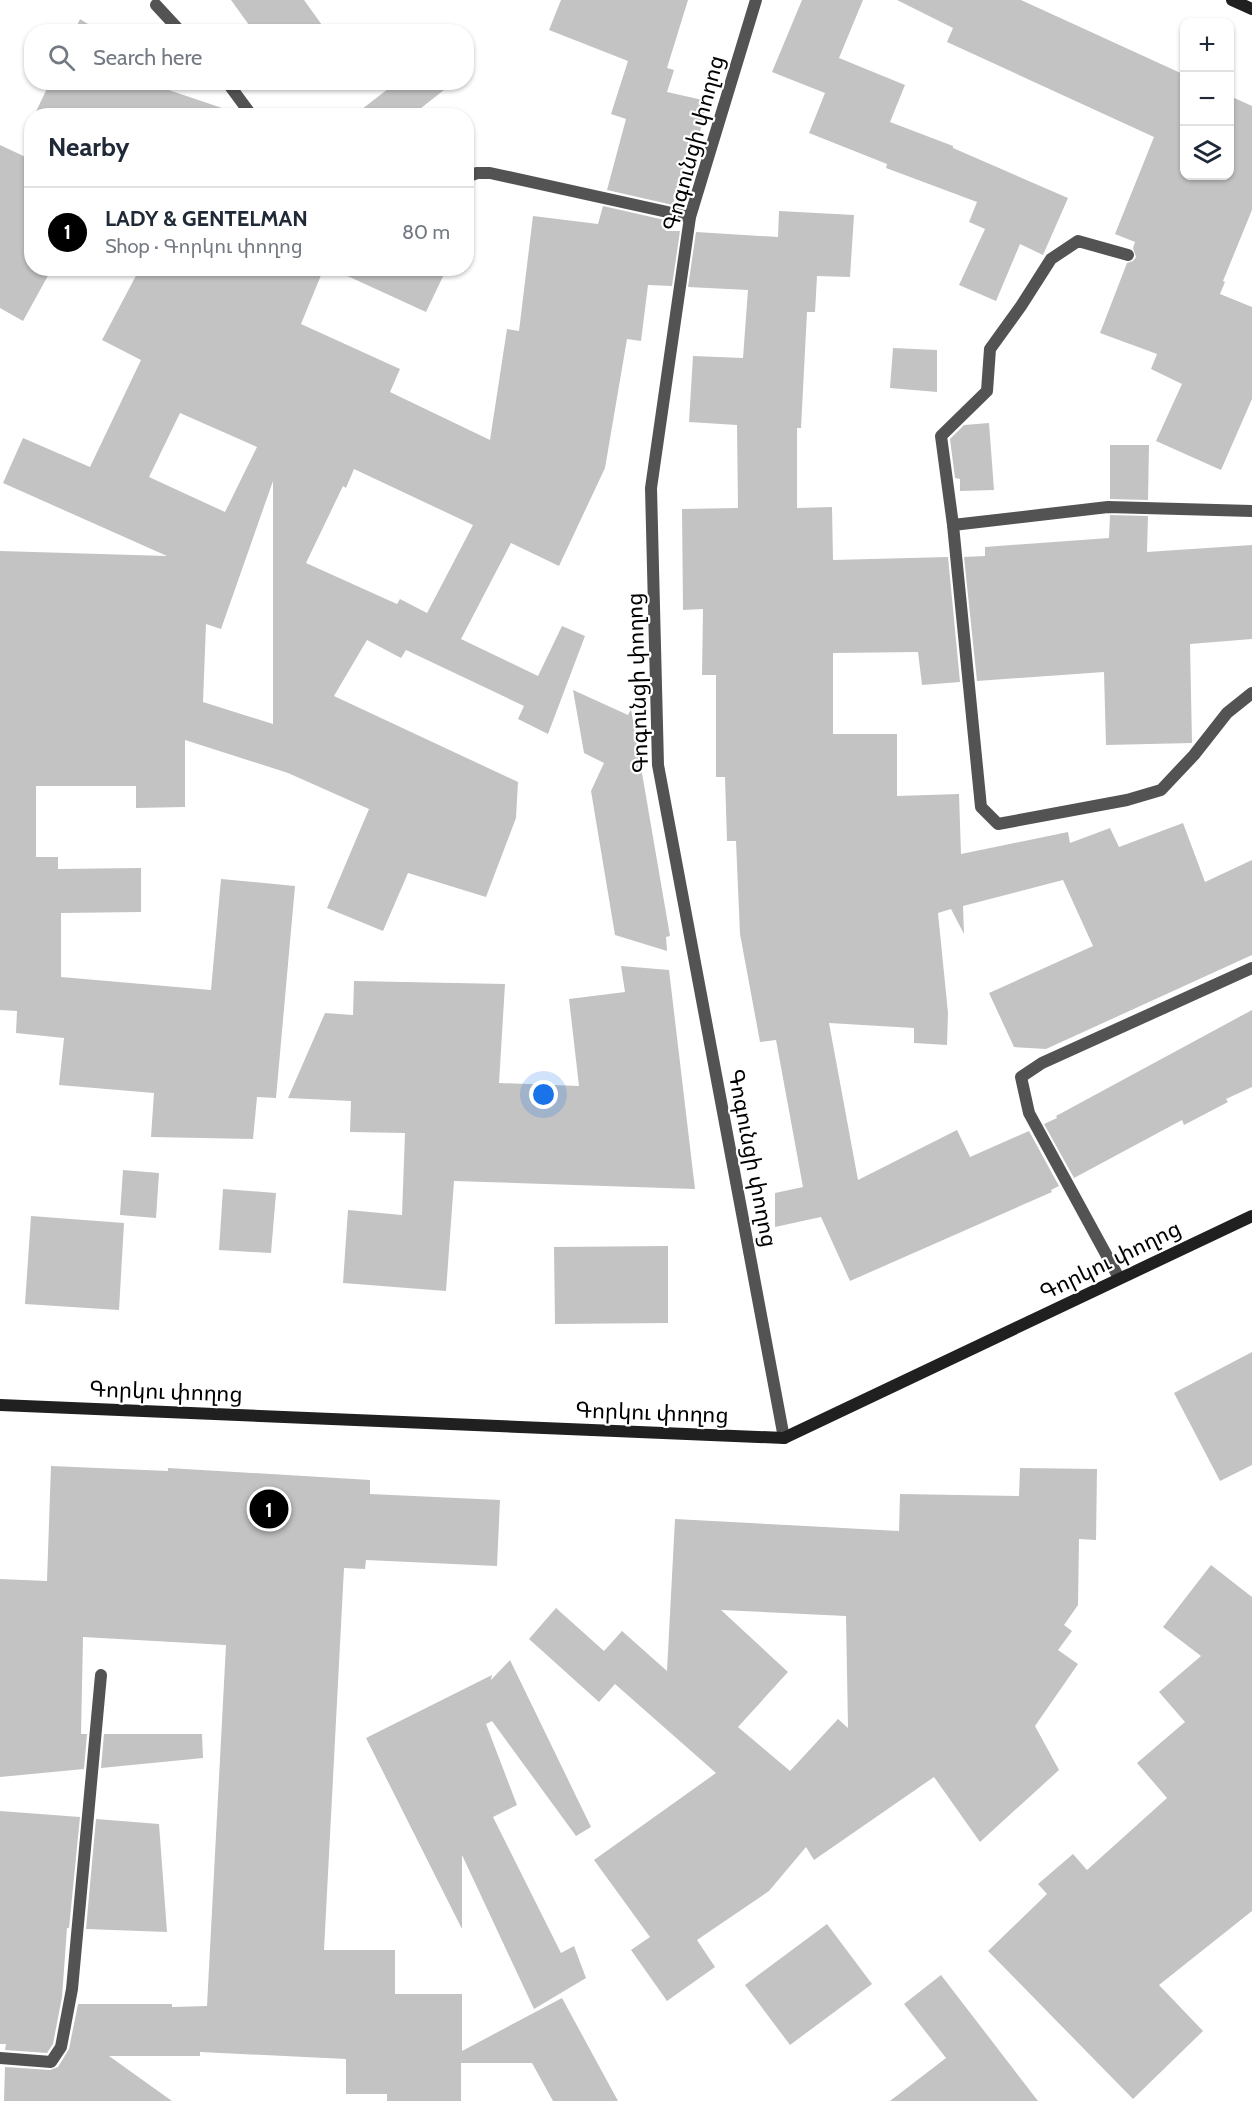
<!DOCTYPE html>
<html lang="en">
<head>
<meta charset="utf-8">
<style>
  :root { --surface:#fff; --page:#f2f2f3; --text:#1f2937; --muted:#747a83; --line:#e0e1e3; --accent:#000 }
  body { margin:0; font-family:Cabin,"Noto Sans Armenian",sans-serif; background:var(--page); color:var(--text) }
  .controls { position:absolute; right:18px; top:18px; display:grid; overflow:hidden; border-radius:12px; box-shadow:0 2px 4px #0004 }
  .controls button { width:54px; height:54px; display:grid; place-items:center; padding:0; border:0; border-bottom:2px solid var(--line); background:var(--surface); color:var(--text); font:30px sans-serif }
  .you { position:absolute; left:544px; top:1095px; width:21px; height:21px; margin:-15px; border:4px solid #fff; border-radius:50%; background:#1a73e8; box-shadow:0 0 0 9px #1a73e833 }
  .badge { display:grid; place-items:center; width:39px; height:39px; border-radius:50%; background:var(--accent); color:#fff; font-size:20px; font-weight:700 }
  .pin { position:absolute; translate:-50% -50%; border:3px solid #fff; box-shadow:0 2px 6px #0006 }
  .list { margin:0; padding:0; list-style:none }
  h2 { display:flex; justify-content:space-between; align-items:center; height:78px; margin:0; padding:0 24px; font-size:26px }
  h2 small { font-size:20px; font-weight:400; color:var(--muted) }
  .list li { display:grid; grid-template-columns:39px 1fr auto; gap:18px; align-items:center; box-sizing:border-box; height:90px; padding:0 24px; border-top:2px solid var(--line) }
  .list b { display:block; font-size:22px; white-space:nowrap }
  .list p { margin:0; font-size:20px; white-space:nowrap; color:var(--muted) }
  .list em { font-size:20px; font-style:normal; color:var(--muted) }
  .icon { flex:none; width:33px; height:33px; fill:none; stroke:currentColor; stroke-width:2; stroke-linecap:round; stroke-linejoin:round }
  .map { position:relative; flex:none; width:1252px; height:2101px; overflow:hidden }
  .search { position:absolute; background:var(--surface); box-shadow:0 2px 4px #0004; left:24px; top:24px; width:450px; height:66px; display:flex; align-items:center; gap:15px; box-sizing:border-box; padding:0 21px; border-radius:24px; color:var(--muted); font-size:22px }
  .panel { position:absolute; background:var(--surface); box-shadow:0 2px 4px #0004; left:24px; top:108px; width:450px; height:168px; border-radius:24px }
  .map>svg:first-child { display:block }
</style>
</head>
<body>
<div class="map">
<svg width="1252" height="2101" viewBox="0 0 1252 2101">
  <rect width="100%" height="100%" fill="#fff"/>
  <g fill="#c3c3c3" fill-rule="evenodd">
    <polygon points="231,0 304,0 327,32 254,32"/>
    <polygon points="561,0 688,0 667,68 674,70 667,92 707,101 699,137 692,135 673,205 607,190 626,119 611,114 628,61 549,30"/>
    <polygon points="802,0 863,0 839,58 905,85 890,122 953,146 953,148 1068,198 1043,255 1020,244 996,301 959,285 985,229 969,222 977,202 886,168 887,164 809,133 825,93 772,72"/>
    <polygon points="897,0 1021,0 1185,75 1185,176 1230,176 1230,96 1252,106 1252,210 1223,281 1225,282 1220,294 1252,307 1252,399 1221,470 1156,441 1182,384 1151,369 1157,354 1100,333 1127,263 1133,261 1136,257 1133,248 1135,242 1115,234 1154,137 947,42 953,28"/>
    <polygon points="80,19 101,32 74,32"/>
    <polygon points="50,82 145,82 222,108 221,116 34,116"/>
    <polygon points="397,82 446,82 449,86 411,116 353,116"/>
    <polygon points="0,145 32,160 32,268 44,268 50,272 23,321 0,308"/>
    <path d="M603,206L669,221L666,231H680L672,286L648,285L641,341L627,339L605,468L559,566L511,543L461,639L538,676L562,626L585,636L548,734L518,719L524,706L406,650L401,658L367,640L334,696L518,782L516,818L486,897L408,873L383,931L327,908L369,809L288,773L185,740V807L136,808V786H36V857H58V869L141,868V912L61,913V977L211,990L221,879L295,886L276,1098L257,1097L253,1139L151,1137L154,1093L59,1085L64,1038L16,1033L17,1011L0,1010V551L167,556L3,483L23,438L90,467L141,360L102,340L140,268H324L301,324L400,369L390,392L490,440L507,329L519,331L533,216L598,224ZM180,413L257,447L225,512L149,477ZM354,469L473,525L427,613L400,599L397,604L306,563L343,486L346,488ZM273,481V724L203,702L206,624L221,629Z"/>
    <polygon points="779,211 854,215 850,277 817,276 815,312 807,312 801,428 797,428 797,508 832,507 833,560 948,557 960,682 922,685 918,652 833,653 833,734 897,734 897,796 959,794 961,854 1068,832 1070,843 1110,828 1119,847 1183,823 1205,882 1252,860 1252,955 1046,1049 1014,1047 989,993 1093,946 1063,880 963,906 964,934 951,909 938,913 948,1013 947,1045 914,1043 914,1028 829,1023 858,1180 957,1130 970,1157 1029,1131 1059,1186 1051,1190 1052,1192 850,1281 821,1217 775,1227 775,1193 803,1187 776,1040 760,1042 740,934 736,841 727,841 725,777 716,777 716,675 702,675 703,609 683,610 682,509 738,508 737,425 689,422 693,356 743,358 748,290 688,287 696,232 778,237"/>
    <polygon points="330,268 447,268 426,312"/>
    <polygon points="893,348 937,350 937,392 890,388"/>
    <polygon points="989,423 994,490 960,491 960,479 955,478 950,439 964,425"/>
    <polygon points="1110,445 1149,445 1148,500 1110,499"/>
    <polygon points="1110,515 1148,516 1147,552 1252,545 1252,639 1190,644 1192,743 1106,745 1104,672 977,681 964,557 985,556 985,547 1109,538"/>
    <polygon points="573,690 628,715 631,709 670,936 666,937 667,951 615,935 591,791 604,763 584,753"/>
    <polygon points="621,966 669,970 695,1189 454,1181 446,1291 343,1283 348,1210 402,1215 405,1133 350,1132 351,1101 288,1098 325,1013 353,1015 354,981 505,984 499,1083 579,1086 569,999 625,992"/>
    <polygon points="1252,1010 1252,1087 1226,1099 1228,1102 1184,1125 1182,1120 1074,1178 1044,1124 1057,1118 1056,1116"/>
    <polygon points="123,1170 159,1173 156,1218 120,1215"/>
    <polygon points="223,1189 276,1193 271,1253 219,1250"/>
    <polygon points="31,1216 124,1223 119,1310 25,1304"/>
    <polygon points="668,1246 668,1323 555,1324 554,1247"/>
    <polygon points="1252,1352 1252,1465 1220,1481 1174,1393"/>
    <polygon points="51,1466 168,1471 168,1468 370,1480 370,1494 500,1500 497,1566 366,1560 365,1569 344,1568 324,1950 395,1950 395,1994 462,1994 462,2051 562,1998 618,2101 553,2101 532,2063 461,2063 461,2101 387,2101 387,2094 346,2094 346,2059 200,2052 200,2056 109,2056 172,2101 4,2101 5,2067 50,2070 58,2067 69,2049 78,2004 172,2004 172,2007 207,2006 226,1645 83,1637 81,1734 87,1734 84,1769 0,1777 0,1579 47,1581"/>
    <path d="M1020,1468L1097,1469L1096,1540L1079,1539L1078,1605L1064,1625L1072,1631L1058,1650L1078,1664L1035,1726L1059,1770L980,1842L934,1777L814,1860L806,1847L769,1891L697,1940L715,1967L667,2001L631,1950L650,1937L594,1860L716,1773L615,1684L599,1702L529,1639L556,1608L604,1651L622,1631L667,1671L675,1519L899,1531L900,1494L1019,1496ZM721,1610L846,1616L848,1728L838,1719L790,1771L738,1727L788,1672Z"/>
    <polygon points="1211,1565 1252,1597 1252,1911 1159,1985 1203,2031 1133,2099 988,1951 1047,1894 1038,1884 1073,1854 1087,1870 1167,1798 1137,1763 1185,1722 1159,1692 1201,1656 1163,1627"/>
    <polygon points="510,1660 591,1827 576,1836 492,1721 486,1724 517,1805 493,1817 561,1953 574,1946 586,1978 534,2009 462,1855 462,1929 366,1738 492,1675 491,1680"/>
    <polygon points="104,1734 202,1734 203,1758 101,1768"/>
    <polygon points="0,1811 80,1817 69,1928 67,1928 62,1997 53,2044 47,2053 5,2050 6,2044 0,2044"/>
    <polygon points="96,1819 159,1824 167,1932 86,1929"/>
    <polygon points="827,1924 872,1984 790,2045 745,1985"/>
    <polygon points="941,1975 1038,2101 890,2101 946,2058 904,2004"/>
  </g>
  <g fill="none" stroke-linecap="round" stroke-linejoin="round">
    <g stroke="#535353" stroke-width="12">
      <polyline points="756,0 690,217 651,488 658,765 784,1438"/>
      <polyline points="156,5 181,32"/>
      <polyline points="227,82 252,116"/>
      <polyline points="466,177 477,173 490,173 690,217"/>
      <polyline points="1128,255 1078,241 1051,259 1021,306 990,349 987,391 941,436 953,525 1108,507 1252,511"/>
      <polyline points="953,525 981,807 998,824 1127,800 1161,790 1194,755 1227,713 1252,693"/>
      <polyline points="1119,1278 1029,1113 1021,1077 1042,1063 1252,968"/>
      <polyline points="0,2058 51,2062 61,2047 72,1989 101,1675"/>
    </g>
    <g stroke="#202020" stroke-width="12">
      <polyline points="1232,0 1252,9"/>
      <polyline points="0,1405 784,1438 1252,1216"/>
    </g>
  </g>
  <g text-anchor="middle" stroke-width="4.5" stroke-linejoin="round" paint-order="stroke">
    <g font-size="22" fill="#000" stroke="#fff">
      <text transform="translate(693 143) rotate(-75)" y="8">Գոգունցի փողոց</text>
      <text transform="translate(637 683) rotate(-92)" y="8">Գոգունցի փողոց</text>
      <text transform="translate(753 1158) rotate(79)" y="8">Գոգունցի փողոց</text>
      <text transform="translate(1110 1260) rotate(-26)" y="8">Գորկու փողոց</text>
      <text transform="translate(166 1391) rotate(2)" y="8">Գորկու փողոց</text>
      <text transform="translate(652 1412) rotate(2)" y="8">Գորկու փողոց</text>
    </g>
  </g>
</svg>
<div class="controls">
<button>+</button>
<button>−</button>
<button><svg class="icon" aria-label="layers" viewBox="0 0 24 24"><path d="M12 4l9 5-9 5-9-5zM3 14l9 5 9-5"/></svg></button>
</div>
<div class="you"></div>
<div class="pin badge" style="left:269px;top:1509px">1</div>
<div class="search"><svg class="icon" aria-label="search" viewBox="0 0 24 24"><circle cx="10" cy="10" r="6"/><path d="M15 15l6 6"/></svg>Search here</div>
<section class="panel">
<h2>Nearby<small></small></h2>
<ul class="list">
<li><span class="badge">1</span><div><b>LADY &amp; GENTELMAN</b><p>Shop · Գորկու փողոց</p></div><em>80 m</em></li>
</ul>
</section>
</div>
</body>
</html>
